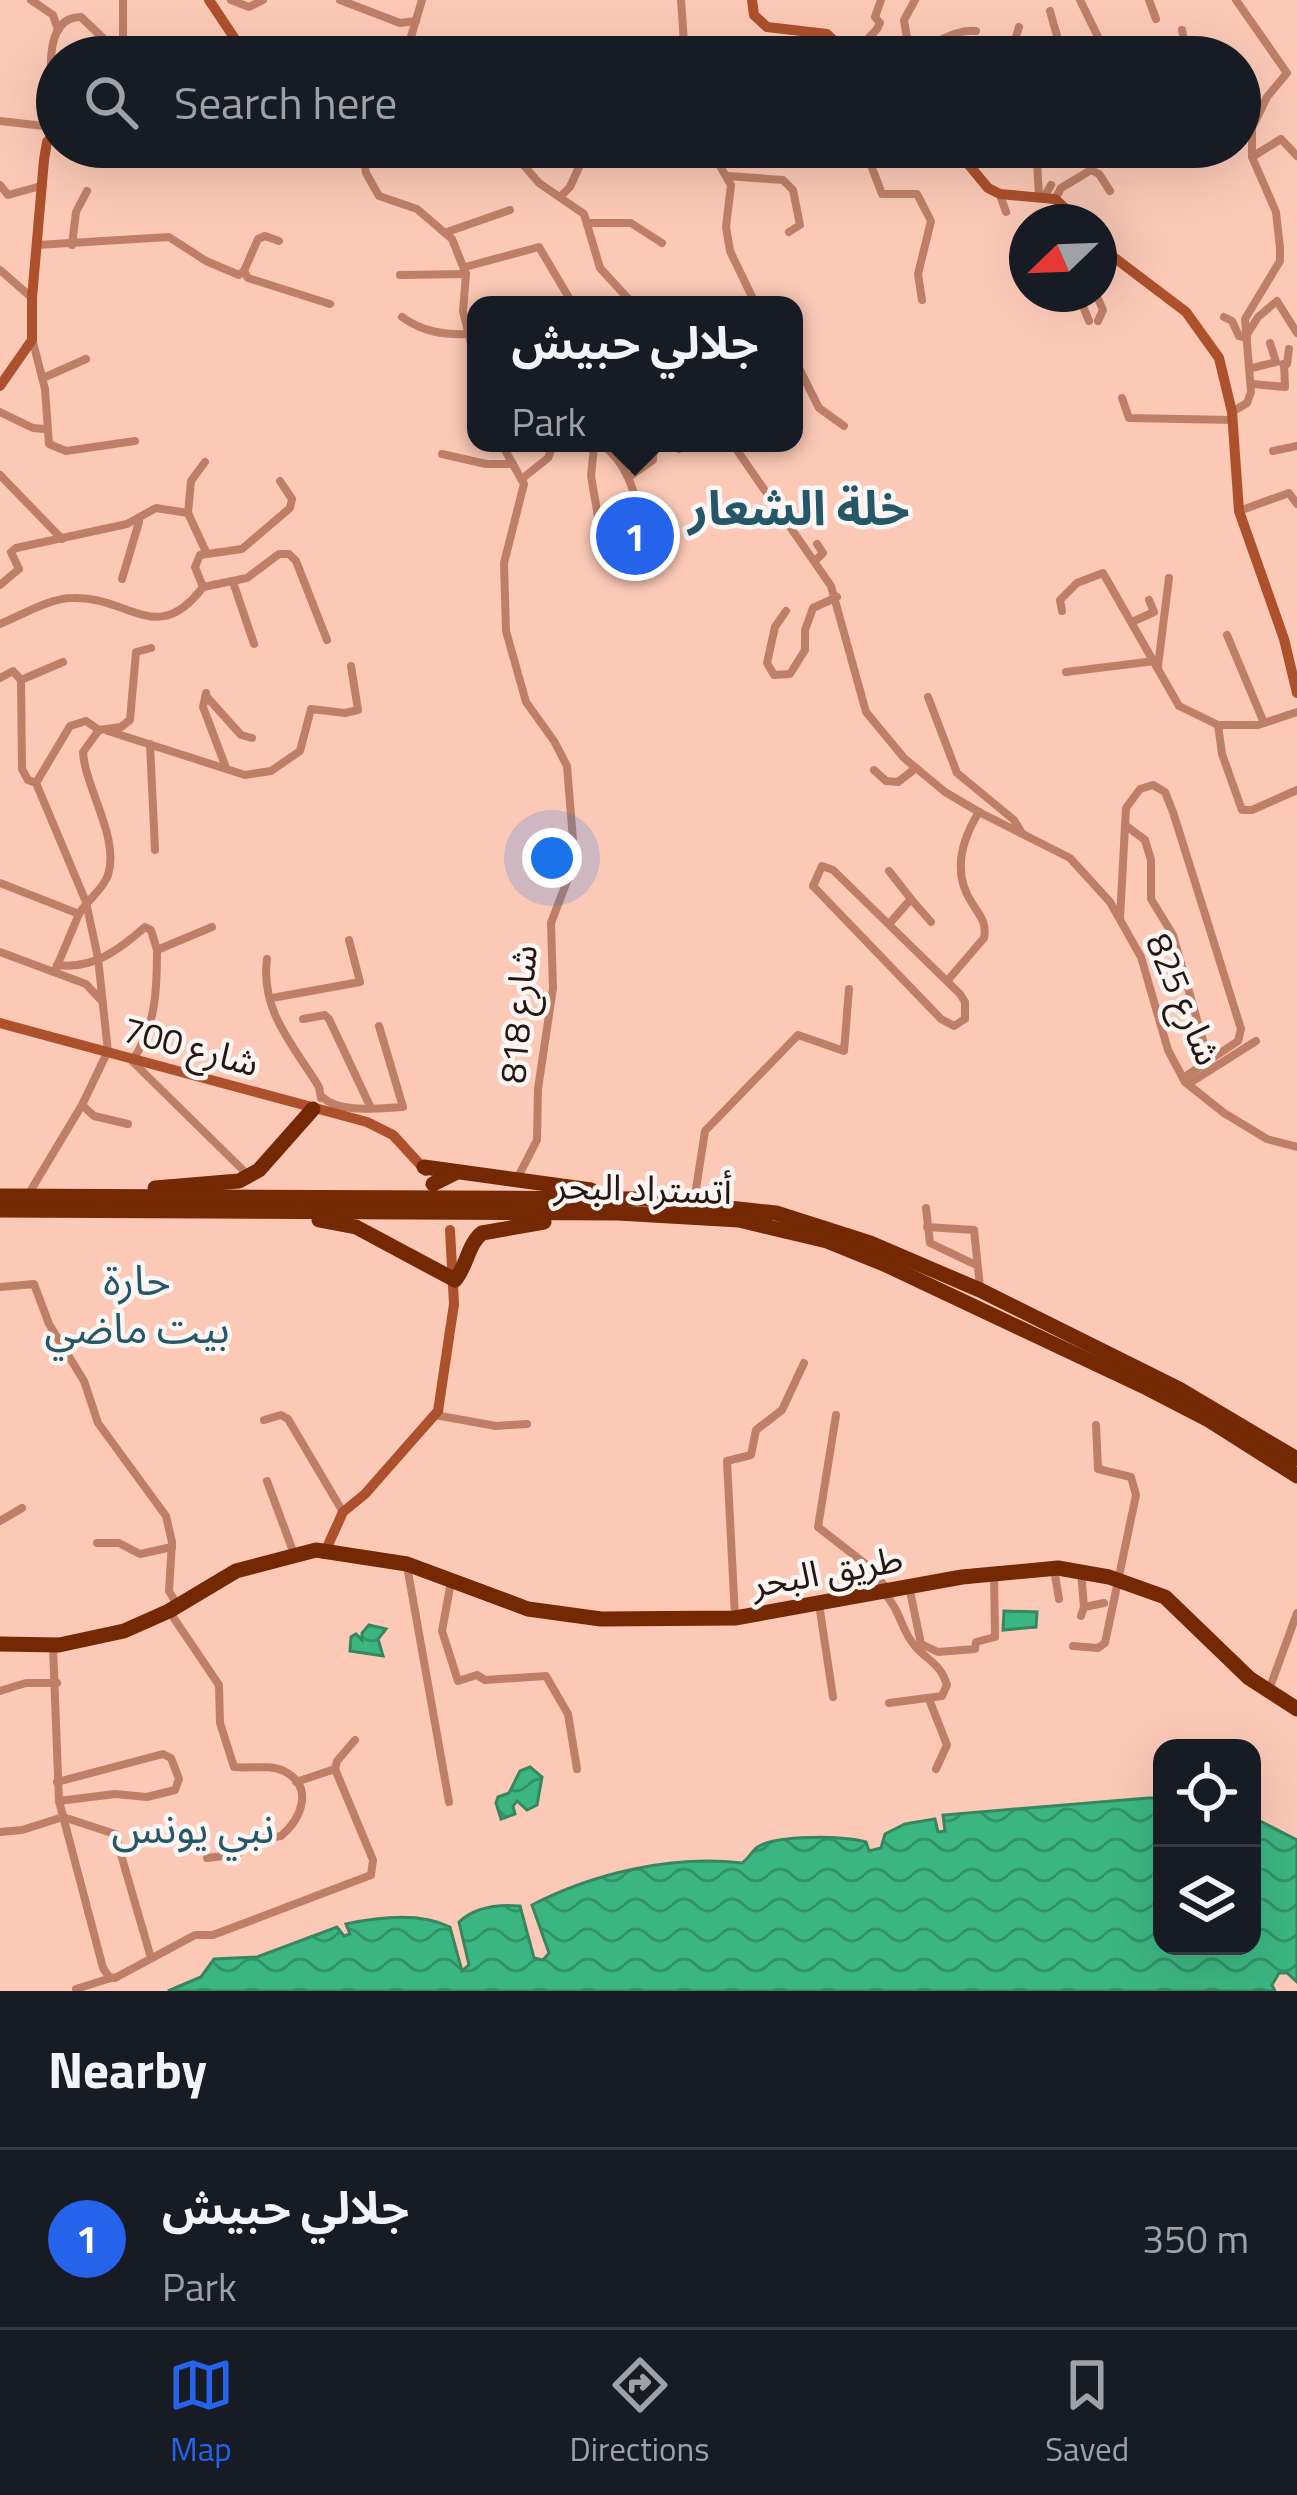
<!DOCTYPE html>
<html lang="en">
<head>
<meta charset="utf-8">
<style>
  :root { --surface:#171b24; --page:#242831; --text:#f1f3f6; --muted:#9ea1a6; --line:#363941; --accent:#2563eb }
  body { margin:0; font-family:"Titillium Web","Noto Sans Arabic",sans-serif; background:var(--page); color:var(--text) }
  .controls { position:absolute; right:36px; bottom:36px; display:grid; overflow:hidden; border-radius:24px; box-shadow:0 12px 48px #0002 }
  .controls button { width:108px; height:108px; display:grid; place-items:center; padding:0; border:0; border-bottom:3px solid var(--line); background:var(--surface); color:var(--text); font:60px sans-serif }
  .compass { position:absolute; left:1009px; top:204px; width:108px; height:108px; border-radius:50%; background:var(--surface); box-shadow:0 12px 48px #0002; rotate:247deg }
  .you { position:absolute; left:552px; top:858px; width:42px; height:42px; margin:-30px; border:9px solid #fff; border-radius:50%; background:#1a73e8; box-shadow:0 0 0 18px #1a73e833 }
  .badge { display:grid; place-items:center; width:78px; height:78px; border-radius:50%; background:var(--accent); color:#fff; font-size:39px; font-weight:700 }
  .pin { position:absolute; translate:-50% -50%; border:6px solid #fff; box-shadow:0 3px 12px #0006 }
  .popup { position:absolute; left:467px; top:296px; width:336px; height:156px; box-sizing:border-box; display:grid; place-content:center; border-radius:24px; background:var(--surface); filter:drop-shadow(0 3px 9px #0005); font-size:39px; white-space:nowrap; color:var(--muted) }
  .popup b { font-size:45px; color:var(--text) }
  .popup::after { content:''; position:absolute; left:50%; top:100%; margin-left:-24px; border:24px solid transparent; border-top-color:var(--surface) }
  .list { margin:0; padding:0; list-style:none }
  h2 { display:flex; justify-content:space-between; align-items:center; height:156px; margin:0; padding:0 48px; font-size:51px }
  h2 small { font-size:39px; font-weight:400; color:var(--muted) }
  .list li { display:grid; grid-template-columns:78px 1fr auto; gap:36px; align-items:center; box-sizing:border-box; height:180px; padding:0 48px; border-top:3px solid var(--line) }
  .list b { display:block; font-size:45px; white-space:nowrap }
  .list p { margin:0; font-size:39px; white-space:nowrap; color:var(--muted) }
  .list em { font-size:39px; font-style:normal; color:var(--muted) }
  .icon { flex:none; width:66px; height:66px; fill:none; stroke:currentColor; stroke-width:2; stroke-linecap:round; stroke-linejoin:round }
  .map { position:relative; flex:none; width:1297px; height:1991px; overflow:hidden }
  .search { position:absolute; background:var(--surface); box-shadow:0 12px 48px #0002; left:36px; right:36px; top:36px; height:132px; display:flex; align-items:center; gap:30px; box-sizing:border-box; padding:0 42px; border-radius:66px; color:var(--muted); font-size:45px }
  .sheet { height:336px; background:var(--surface) }
  nav { display:flex; justify-content:space-around; align-items:center; box-sizing:border-box; height:168px; border-top:3px solid var(--line); background:var(--surface); font-size:33px; color:var(--muted) }
  nav a { display:grid; justify-items:center; gap:6px }
  nav .on { color:var(--accent) }
  .map>svg:first-child { display:block }
</style>
</head>
<body>
<div class="map">
<svg width="1297" height="1991" viewBox="0 0 1297 1991">
  <defs>
    <pattern id="water-waves" width="16" height="10" patternUnits="userSpaceOnUse" patternTransform="scale(3)"><rect width="16" height="10" fill="#3cb681"/><path d="M0 5q4-4 8 0t8 0" fill="none" stroke="#329368"/></pattern>
  </defs>
  <rect width="100%" height="100%" fill="#fcc9b7"/>
  <g fill="url(#water-waves)" stroke="#36865f" stroke-width="3">
    <polygon points="1004,1611 1037,1612 1036,1627 1003,1630"/>
    <polygon points="369,1625 386,1629 378,1639 383,1656 350,1651 351,1637 356,1634 362,1640 362,1633"/>
    <polygon points="530,1767 542,1777 537,1805 527,1810 517,1801 513,1806 515,1814 501,1819 496,1803 498,1797 509,1793 520,1771"/>
    <path d="M1148,1798H1162V1946H1252V1817L1297,1840V1982L1287,1973H1279L1272,1985L1275,1991H168L201,1977L214,1959L257,1957L337,1927L344,1936L350,1934L346,1924C378,1917 420,1912 450,1927L462,1971L469,1965L459,1922C475,1907 498,1904 520,1906L534,1958L543,1960L549,1953L532,1905C594,1873 672,1855 742,1863C748,1859 751,1853 756,1848C772,1835 845,1835 866,1842L869,1851L881,1848L885,1834L905,1824L935,1819L938,1832L945,1831L943,1815Z"/>
  </g>
  <g fill="none" stroke-linecap="round" stroke-linejoin="round">
    <g stroke="#bf7f67" stroke-width="8">
      <polyline points="31,0 53,15 58,30"/>
      <polyline points="231,0 249,7 263,0"/>
      <polyline points="340,0 400,23 416,21"/>
      <polyline points="681,0 685,57"/>
      <polyline points="1080,0 1100,41"/>
      <polyline points="1149,0 1156,19"/>
      <polyline points="1050,11 1063,57"/>
      <polyline points="1182,30 1187,57"/>
      <path d="M910,53C933,47 951,29 976,31"/>
      <polyline points="398,57 410,40 422,0"/>
      <polyline points="441,57 458,45"/>
      <polyline points="851,57 877,29 880,23 875,17 881,0"/>
      <polyline points="893,57 909,51 904,20 915,0"/>
      <polyline points="1010,57 1019,27"/>
      <polyline points="1073,57 1100,41 1107,57"/>
      <polyline points="0,121 44,126 51,134"/>
      <path d="M57,122C53,95 37,17 81,17L106,41L119,44L123,38V0"/>
      <polyline points="362,147 366,173 379,196 417,209 452,239 466,274 463,311 476,363"/>
      <polyline points="508,147 539,183 584,214 600,268 634,305"/>
      <polyline points="709,147 731,185 726,227 730,251 756,305"/>
      <polyline points="864,147 882,194 917,194 931,221 918,274 922,300"/>
      <polyline points="1036,147 1039,195"/>
      <polyline points="1252,157 1281,139 1297,156"/>
      <polyline points="728,176 783,180 793,190 800,225 789,232"/>
      <polyline points="0,185 8,195 41,186"/>
      <polyline points="1000,195 1006,212"/>
      <polyline points="560,197 570,187 588,147"/>
      <polyline points="1044,197 1051,185"/>
      <polyline points="1055,199 1061,188 1091,170 1099,174 1110,191"/>
      <polyline points="589,223 631,223 662,243"/>
      <polyline points="447,232 510,210"/>
      <polyline points="37,245 169,237 206,261 239,275 244,271 248,278 330,304"/>
      <polyline points="72,245 76,212 87,191"/>
      <polyline points="465,267 539,247 568,296"/>
      <polyline points="0,270 31,297"/>
      <polyline points="244,271 258,239 265,236 279,241"/>
      <polyline points="400,275 466,274"/>
      <polyline points="1078,294 1089,321"/>
      <polyline points="1096,294 1103,310 1098,321"/>
      <path d="M402,317C423,332 443,335 469,334"/>
      <polyline points="1224,317 1232,321 1239,336 1247,338"/>
      <polyline points="1248,333 1258,317 1277,301 1297,333"/>
      <polyline points="33,342 45,389 49,444 66,451 135,441"/>
      <polyline points="794,358 819,408 844,426"/>
      <polyline points="1283,364 1287,364 1289,349"/>
      <polyline points="1252,368 1276,362 1270,343"/>
      <polyline points="43,378 86,359"/>
      <polyline points="1252,384 1285,387 1284,364"/>
      <polyline points="1122,398 1129,418 1233,420"/>
      <polyline points="0,412 33,428 46,429"/>
      <polyline points="1232,412 1247,403 1251,392 1245,319 1280,261 1280,248 1276,212 1252,157 1252,128 1267,97 1287,73 1236,0"/>
      <polyline points="501,443 524,484 504,563 506,631 526,702 554,741 567,766 573,840 572,868 551,923 553,988 538,1089 537,1140 517,1179"/>
      <path d="M732,443L831,586L866,712L904,758L945,792L979,812C961,841 952,873 972,903C980,916 987,922 984,938L948,980"/>
      <polyline points="679,449 686,443"/>
      <polyline points="1273,451 1297,446"/>
      <polyline points="442,454 486,464 513,464"/>
      <polyline points="0,475 62,539"/>
      <polyline points="629,477 653,460 654,443"/>
      <polyline points="523,478 548,458 554,443"/>
      <polyline points="1239,511 1289,493 1297,504"/>
      <polyline points="188,513 206,552"/>
      <path d="M600,528L591,476L594,447L602,445C636,468 638,517 651,554"/>
      <polyline points="816,560 823,553 817,544"/>
      <polyline points="122,579 139,522"/>
      <polyline points="233,582 254,644"/>
      <polyline points="0,585 19,569 11,552 16,548 127,524 156,508 188,513 191,481 205,462"/>
      <polyline points="203,587 247,578 279,554 289,554 296,561 327,640"/>
      <polyline points="203,587 195,567 200,555 242,549 290,508 292,499 280,481"/>
      <polyline points="786,611 775,627 767,663 774,675 790,674 805,650 805,630 813,608 837,597"/>
      <polyline points="1062,611 1060,600 1077,583 1103,573 1179,706 1218,725 1258,725 1297,712"/>
      <polyline points="1132,622 1154,612 1149,600"/>
      <path d="M0,624C22,615 49,598 73,598C130,596 157,648 203,587"/>
      <polyline points="1227,635 1264,723"/>
      <polyline points="1158,666 1169,578"/>
      <polyline points="1066,672 1155,661"/>
      <polyline points="0,678 13,671 21,680 22,769 28,780 36,783 86,902 98,958 108,1052"/>
      <polyline points="21,680 63,662"/>
      <polyline points="206,693 203,707 225,765"/>
      <polyline points="206,696 241,735 252,738"/>
      <polyline points="928,697 957,773 1014,820 1022,833"/>
      <polyline points="1218,725 1222,754 1242,810 1252,810 1297,790"/>
      <polyline points="108,731 245,775 271,771 300,751 311,709 345,713 358,710 351,666"/>
      <polyline points="150,744 155,850"/>
      <polyline points="874,770 886,781 898,782 916,768"/>
      <polyline points="36,783 70,726 86,721 99,730"/>
      <polyline points="979,812 1070,858 1110,902 1141,957 1168,1050 1185,1082 1224,1113 1267,1139 1297,1147"/>
      <polyline points="1125,825 1145,840 1151,860 1151,899 1173,935 1209,1062"/>
      <polygon points="822,866 833,870 960,994 965,1002 965,1019 954,1026 941,1019 813,886"/>
      <polyline points="889,871 911,899 889,924"/>
      <polyline points="0,883 79,914 55,971"/>
      <polyline points="911,899 931,922"/>
      <path d="M79,914C87,900 103,890 108,875C120,838 85,788 83,752L99,730L121,727L130,720L136,652L151,648"/>
      <polyline points="1120,918 1126,808 1140,789 1153,785 1165,792 1173,812 1241,1029 1238,1041 1183,1078"/>
      <path d="M212,927L157,950C157,990 156,1027 132,1061L249,1176"/>
      <polyline points="0,952 86,984 100,999"/>
      <path d="M267,959C260,1011 294,1046 319,1087L321,1098"/>
      <path d="M57,965C93,970 120,949 145,927L151,930L157,950"/>
      <polyline points="272,998 360,982 349,940"/>
      <polyline points="303,1019 325,1015 329,1019 370,1106"/>
      <polyline points="1188,1084 1256,1041"/>
      <path d="M322,1097C341,1114 379,1108 403,1107L379,1026"/>
      <polyline points="82,1105 94,1116 128,1124"/>
      <polyline points="28,1195 82,1105 106,1055"/>
      <polyline points="694,1202 705,1131 798,1035 844,1051 849,989"/>
      <polyline points="926,1208 930,1243 976,1265"/>
      <polyline points="927,1227 974,1230 980,1287"/>
      <polyline points="0,1287 34,1284 49,1324 84,1381 98,1423 166,1516 172,1542 169,1591 179,1608"/>
      <polyline points="435,1415 496,1426 527,1424"/>
      <path d="M836,1415L818,1527L868,1566L884,1585L883,1592C901,1610 901,1631 915,1646C929,1662 940,1663 947,1685L942,1696L889,1703"/>
      <polyline points="264,1420 281,1415 288,1419 343,1512"/>
      <polyline points="267,1481 294,1554"/>
      <polyline points="0,1521 22,1508"/>
      <polyline points="97,1543 119,1543 140,1554 172,1547"/>
      <polyline points="407,1566 449,1802"/>
      <polyline points="1054,1569 1059,1599"/>
      <polyline points="451,1582 442,1631 458,1681 477,1675 485,1680 546,1676 568,1714 577,1769"/>
      <polyline points="909,1586 921,1644 938,1652 975,1649 976,1642 995,1637 994,1573"/>
      <polyline points="819,1604 833,1697"/>
      <polyline points="1084,1607 1104,1603"/>
      <path d="M171,1614L219,1685L220,1723L234,1767C250,1769 269,1764 284,1771C315,1787 301,1819 281,1836L254,1840L238,1854L207,1858"/>
      <polyline points="1081,1616 1084,1607 1081,1572"/>
      <polyline points="735,1617 727,1461 751,1455 756,1430 782,1410 804,1363"/>
      <polyline points="1073,1646 1098,1648 1105,1643 1136,1495 1131,1477 1098,1469 1096,1425"/>
      <polyline points="53,1647 59,1801 103,1968 109,1977 115,1978 195,1935 213,1935 371,1875 373,1860 335,1769"/>
      <polyline points="1269,1690 1297,1613"/>
      <polyline points="0,1691 26,1683 57,1683"/>
      <polyline points="929,1699 947,1745 936,1769"/>
      <polyline points="57,1782 163,1754 171,1758 179,1779 175,1790 147,1797 115,1794 59,1801"/>
      <polyline points="296,1782 335,1769 337,1761 355,1740"/>
      <polyline points="0,1832 22,1830 63,1817 115,1834 151,1958"/>
      <polyline points="76,1989 111,1978"/>
    </g>
    <g stroke="#ad502c" stroke-width="10">
      <polyline points="209,0 237,42 275,57"/>
      <polyline points="752,0 754,15 767,27 827,34 851,57"/>
      <polyline points="942,147 964,159 988,188 1000,194 1055,199 1080,222"/>
      <polyline points="1099,246 1186,312 1219,358 1232,412 1239,511 1284,639 1297,693"/>
      <polyline points="0,386 32,340 32,298 44,160 47,142 57,129"/>
      <polyline points="0,1023 367,1122 393,1135 426,1171"/>
      <polyline points="324,1554 343,1512 365,1494 438,1411 454,1304 450,1230"/>
    </g>
    <g stroke="#742803" stroke-width="15">
      <polyline points="424,1167 591,1190"/>
      <polyline points="433,1184 455,1173"/>
      <polyline points="155,1188 239,1181 259,1170 313,1109"/>
      <polyline points="0,1196 647,1199 776,1213 870,1243 980,1290 1179,1389 1297,1459"/>
      <polyline points="0,1210 618,1213 739,1220 827,1241 884,1264 1147,1388 1207,1419 1297,1476"/>
      <path d="M319,1220L356,1227L455,1280C467,1266 468,1244 482,1233L544,1222"/>
      <polyline points="0,1644 59,1645 124,1631 169,1611 236,1571 316,1550 407,1564 528,1609 601,1619 735,1618 962,1577 1058,1568 1109,1577 1165,1597 1249,1678 1297,1709"/>
    </g>
  </g>
  <g text-anchor="middle" stroke-width="9" stroke-linejoin="round" paint-order="stroke">
    <g font-size="36" fill="#27160f" stroke="#fbf6f4">
      <text transform="translate(1184 999) rotate(67)" y="13">شارع 825</text>
      <text transform="translate(518 1014) rotate(-85)" y="13">شارع 818</text>
      <text transform="translate(191 1046) rotate(15)" y="13">شارع 700</text>
      <text transform="translate(643 1188) rotate(2)" y="13">أتستراد البحر</text>
      <text transform="translate(827 1571) rotate(-10)" y="13">طريق البحر</text>
    </g>
    <g font-size="42" fill="#245767" stroke="#fbf6f4">
      <text x="137" y="1295">حارة<tspan x="137" dy="48">بيت ماضي</tspan></text>
      <text x="193" y="1843">نبي يونس</text>
    </g>
    <g font-size="48" font-weight="bold" fill="#245767" stroke="#fbf6f4">
      <text x="799" y="525">خلة الشعار</text>
    </g>
  </g>
</svg>
<div class="controls">
<button><svg class="icon" aria-label="locate" viewBox="0 0 24 24"><circle cx="12" cy="12" r="6"/><path d="M12 2v4M12 18v4M2 12h4M18 12h4"/></svg></button>
<button><svg class="icon" aria-label="layers" viewBox="0 0 24 24"><path d="M12 4l9 5-9 5-9-5zM3 14l9 5 9-5"/></svg></button>
</div>
<svg class="compass" viewBox="-18 -18 36 36"><path d="M0-13l5 13h-10z" fill="#e53935"/><path d="M0 13l5-13h-10z" fill="#9ea1a6"/></svg>
<div class="you"></div>
<div class="pin badge" style="left:635px;top:536px">1</div>
<div class="popup"><b>جلالي حبيش</b>Park</div>
<div class="search"><svg class="icon" aria-label="search" viewBox="0 0 24 24"><circle cx="10" cy="10" r="6"/><path d="M15 15l6 6"/></svg>Search here</div>
</div>
<section class="sheet">
<h2>Nearby<small></small></h2>
<ul class="list">
<li><span class="badge">1</span><div><b>جلالي حبيش</b><p>Park</p></div><em>350 m</em></li>
</ul>
</section>
<nav>
<a class="on"><svg class="icon" aria-label="map" viewBox="0 0 24 24"><path d="M3 6l6-2 6 2 6-2v14l-6 2-6-2-6 2zM9 4v14M15 6v14"/></svg>Map</a>
<a><svg class="icon" aria-label="directions" viewBox="0 0 24 24"><path d="M12 3l9 9-9 9-9-9zM9 14v-3h6M13 9l2 2-2 2"/></svg>Directions</a>
<a><svg class="icon" aria-label="saved" viewBox="0 0 24 24"><path d="M7 4h10v16l-5-4-5 4z"/></svg>Saved</a>
</nav>
</body>
</html>
